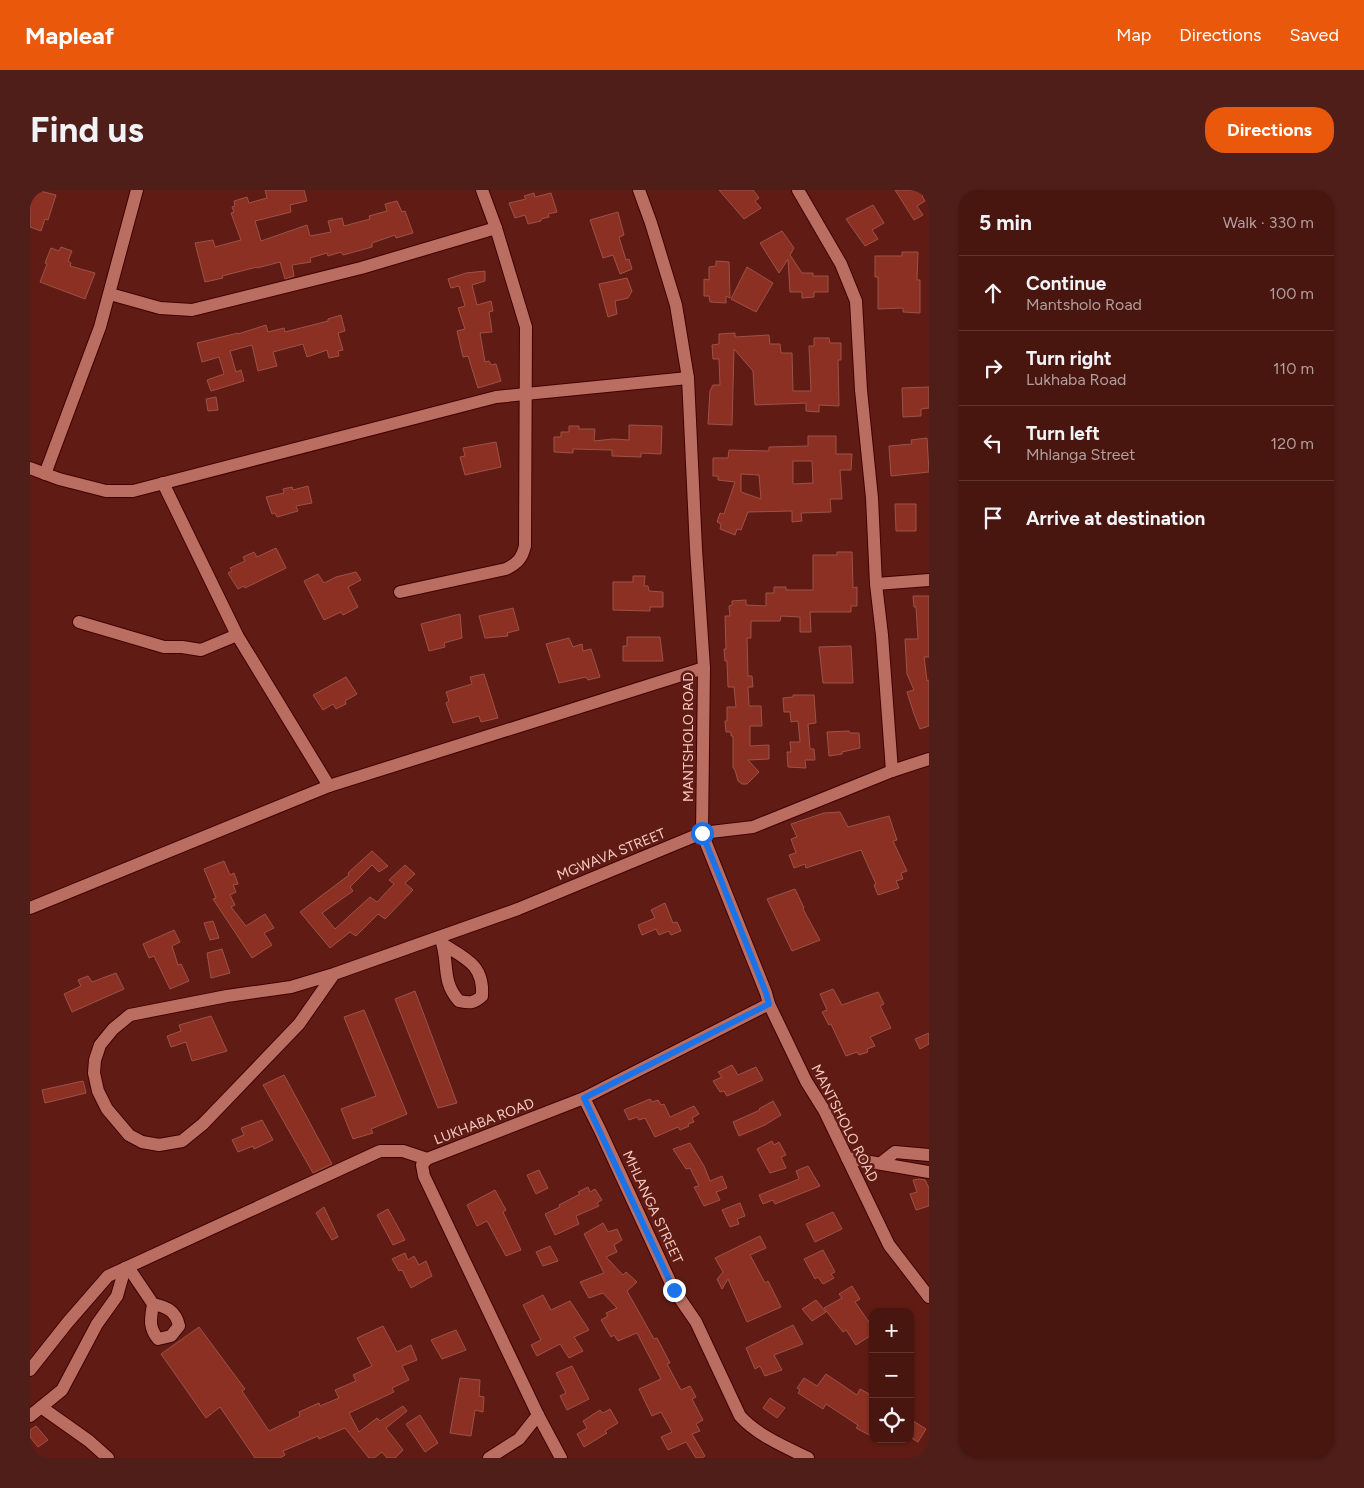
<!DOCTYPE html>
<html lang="en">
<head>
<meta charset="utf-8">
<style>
  :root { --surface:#48150f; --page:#4f1e18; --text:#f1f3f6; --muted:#b19f9e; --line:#60342f; --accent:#ea580c }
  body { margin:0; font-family:Figtree,sans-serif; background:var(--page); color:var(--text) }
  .controls { position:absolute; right:15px; bottom:15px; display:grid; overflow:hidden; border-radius:10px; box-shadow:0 1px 4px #0004 }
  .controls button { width:45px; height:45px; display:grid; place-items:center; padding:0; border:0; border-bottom:1px solid var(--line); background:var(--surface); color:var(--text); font:25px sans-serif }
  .stop { position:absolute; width:15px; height:15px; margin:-11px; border:4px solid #1a73e8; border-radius:50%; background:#fff }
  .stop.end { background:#1a73e8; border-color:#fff; box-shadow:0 1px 5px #0008 }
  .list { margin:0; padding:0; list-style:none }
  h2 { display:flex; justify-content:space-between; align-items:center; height:65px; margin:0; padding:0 20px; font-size:21px }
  h2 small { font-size:16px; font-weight:400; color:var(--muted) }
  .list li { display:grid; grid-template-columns:32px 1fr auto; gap:15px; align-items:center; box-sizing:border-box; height:75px; padding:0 20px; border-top:1px solid var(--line) }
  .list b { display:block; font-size:19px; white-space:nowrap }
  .list p { margin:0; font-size:16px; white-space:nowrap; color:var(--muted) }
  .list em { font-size:16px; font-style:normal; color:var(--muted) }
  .icon { flex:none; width:28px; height:28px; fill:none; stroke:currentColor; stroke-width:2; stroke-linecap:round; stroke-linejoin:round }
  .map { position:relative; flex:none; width:899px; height:1268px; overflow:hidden; border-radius:20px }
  header { display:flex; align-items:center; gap:30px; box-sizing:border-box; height:70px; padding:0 25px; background:var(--accent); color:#fff }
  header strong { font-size:24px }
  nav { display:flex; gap:28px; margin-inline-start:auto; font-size:18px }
  .intro { display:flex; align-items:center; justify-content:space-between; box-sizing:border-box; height:120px; padding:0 30px }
  h1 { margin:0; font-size:35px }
  .button { padding:12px 22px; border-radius:20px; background:var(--accent); color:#fff; font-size:18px; font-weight:700 }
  main { display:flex; gap:30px; padding:0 30px }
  aside { flex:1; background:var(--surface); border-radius:20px; box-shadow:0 1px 4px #0004 }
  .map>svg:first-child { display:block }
</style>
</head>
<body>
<header>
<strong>Mapleaf</strong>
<nav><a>Map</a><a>Directions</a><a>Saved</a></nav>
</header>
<div class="intro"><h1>Find us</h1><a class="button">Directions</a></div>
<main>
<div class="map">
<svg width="899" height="1268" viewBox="0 0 899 1268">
  <rect width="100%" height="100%" fill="#601c14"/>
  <g fill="#8d3024" stroke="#9c5247" fill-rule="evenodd">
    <polygon points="6,0 26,5 18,30 15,29 11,41 0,37 0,5 4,6"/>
    <polygon points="235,0 274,0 277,11 260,15 261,22 225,31 231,51 277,35 280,46 301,42 298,31 312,28 314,36 340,29 339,26 357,21 355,14 367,11 372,22 375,21 383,43 366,48 365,45 342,53 342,57 313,65 311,62 298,66 297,63 280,68 281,72 262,75 264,86 255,89 250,72 227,78 227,77 192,86 193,88 175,92 165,53 183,50 185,57 211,50 201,23 204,22 202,17 205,16 204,11 217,7 219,13 237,8"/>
    <polygon points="689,0 723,0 729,8 725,11 731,18 714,29"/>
    <polygon points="865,0 899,0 899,2 892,6 895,11 887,16 893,25 884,30"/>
    <polygon points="504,3 505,7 521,3 527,22 518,24 519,27 511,29 511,31 498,34 495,25 485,28 479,13 496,9 494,6"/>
    <polygon points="843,15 854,33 842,40 848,49 835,56 816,29"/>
    <polygon points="588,22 594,45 589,47 596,70 599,69 602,79 590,84 583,65 573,68 560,30"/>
    <polygon points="752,41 764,58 760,65 772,83 783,83 783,86 798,86 798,102 784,102 784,107 772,108 772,102 760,102 758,69 749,83 730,53"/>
    <polygon points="31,57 42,61 38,71 41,73 40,76 65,83 55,109 10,92 17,74 15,73 21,58 29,61"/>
    <polygon points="872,62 888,62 887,90 890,90 890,123 873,122 873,118 848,119 848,87 845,87 845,66 872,66"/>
    <polygon points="686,71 699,72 700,108 696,106 696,113 680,112 679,106 674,106 674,89 679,90 679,77 686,76"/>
    <polygon points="717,77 743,93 726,122 701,109"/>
    <polygon points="455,81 455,91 442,95 447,115 461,111 463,121 459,122 462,142 450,143 455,172 459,171 461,175 466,174 471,191 448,198 438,166 433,167 427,141 435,139 428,118 435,116 429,96 421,98 418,89 436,83"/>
    <polygon points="597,88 602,101 598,108 585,111 587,124 578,127 569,94"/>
    <polygon points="311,125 315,141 308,143 313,160 308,161 309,166 299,168 297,160 277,167 273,154 243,162 247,176 228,181 222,155 200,161 206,182 211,180 214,191 181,201 177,190 194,184 189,167 172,172 167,153 208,143 208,144 236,135 238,142 254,138 255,142 298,131 298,129"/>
    <polygon points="705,143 705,147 739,145 740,154 750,154 751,163 762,163 763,201 781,201 779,156 784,156 784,148 799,148 800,153 811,153 811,170 808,170 809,216 789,215 789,222 776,221 776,213 725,215 723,181 704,159 702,235 678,234 680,201 683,195 690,195 689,169 683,169 682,155 689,154 689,144"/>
    <polygon points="899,197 899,218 891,219 891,226 873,227 872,198"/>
    <polygon points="186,207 188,220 178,221 176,209"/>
    <polygon points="599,235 632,236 631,264 611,263 611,267 582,266 582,260 543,259 543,263 524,262 524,247 531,247 531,242 539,242 539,236 549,236 549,239 565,239 564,251 583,249 599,250"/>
    <path d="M778,246H806V264H822L821,280H810L812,309H800L801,322L771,323L772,331L762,332V321L718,322L711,340L707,339L705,345L690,339L691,334L687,332L690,323L694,324L705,292L688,290V286H683V268H698L699,260L739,261V257L778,256ZM763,271H782L783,293L763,294ZM711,284L729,285L731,309L711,302Z"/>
    <polygon points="897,248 899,282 861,286 859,256 882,254 881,250"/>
    <polygon points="466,252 471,277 435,285 430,267 435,266 433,258"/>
    <polygon points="278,296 282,313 266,316 268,321 247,327 245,323 242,324 236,307 254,303 253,299 262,297 263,300"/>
    <polygon points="865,314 886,314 886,341 866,341"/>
    <polygon points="246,358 256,378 215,398 214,396 208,399 198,383 202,381 200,378 215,371 213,367 224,362 227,367"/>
    <polygon points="807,362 822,362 823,398 827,397 827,416 821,416 821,422 780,422 781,442 770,442 770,427 751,426 750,431 721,431 721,448 717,448 718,486 722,486 723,497 718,497 719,516 731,516 732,536 720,536 720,556 739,555 739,569 718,570 729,582 717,594 712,594 708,591 705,580 703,578 703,546 701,546 701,542 696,542 695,531 697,531 697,517 706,517 704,497 698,497 697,471 695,471 694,459 696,459 695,426 700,426 699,416 702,415 702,411 716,410 716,415 736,416 736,403 744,403 744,397 756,397 756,400 783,400 783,365 807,365"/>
    <polygon points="326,382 331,390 318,397 328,417 313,425 311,422 294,430 274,391 288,384 294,393 306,387"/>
    <polygon points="603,386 615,386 614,396 618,396 619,401 633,402 633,417 620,417 620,421 583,420 583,392 603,392"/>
    <polygon points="883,406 899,406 899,467 894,467 897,491 899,490 899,536 890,539 884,524 877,502 884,500 877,484 875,449 888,449 886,417 884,417"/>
    <polygon points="483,418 489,440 477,443 478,446 455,448 449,426"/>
    <polygon points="430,424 432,448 414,453 415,457 399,461 391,434"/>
    <polygon points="597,447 630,447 633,471 593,471 593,456 597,456"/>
    <polygon points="539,448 543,457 552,454 553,461 561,459 570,487 558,490 556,487 529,493 516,454"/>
    <polygon points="821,456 823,493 793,493 789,457"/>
    <polygon points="454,484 468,528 451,532 449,526 423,533 416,513 419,511 416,502 442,494 440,487"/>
    <polygon points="316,487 327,504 315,511 316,514 306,519 303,514 293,520 283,505"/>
    <polygon points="763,505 784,505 786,533 778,534 780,559 784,559 785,570 775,570 776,578 758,577 757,562 761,562 760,552 770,552 768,531 761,532 760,522 754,522 753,508 763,507"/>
    <polygon points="819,541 820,543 829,543 830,558 812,562 812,564 799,566 797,542"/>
    <polygon points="810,622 818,637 859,626 867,650 863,651 877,681 871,683 873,689 866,691 869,698 848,705 844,695 846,694 831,660 776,678 775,674 764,678 759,665 766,663 761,649 767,647 761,634 794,623"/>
    <polygon points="342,661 358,676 349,682 342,675 320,697 323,701 292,723 305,739 340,707 347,712 364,694 359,690 375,675 385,684 375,693 383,700 355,729 348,724 326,746 320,742 300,758 270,722 319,685 318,683"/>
    <polygon points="194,671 200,685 204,683 208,694 203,695 206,702 200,705 205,715 201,717 216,736 235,724 244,738 234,743 242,755 222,768 183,709 186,708 174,679"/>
    <polygon points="765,699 774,718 773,719 790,750 762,761 737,709"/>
    <polygon points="635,713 643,733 647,732 651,741 641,745 639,741 629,745 626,739 612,745 608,735 625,728 621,720"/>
    <polygon points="183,731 189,748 180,750 174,733"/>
    <polygon points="144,740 150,752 142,756 148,775 151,774 159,791 140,799 124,766 119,768 113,754"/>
    <polygon points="192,759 200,783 181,788 177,763"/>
    <polygon points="86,783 94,799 42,822 34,804 51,796 48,790 58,786 62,792"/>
    <polygon points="803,799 812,815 848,802 854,814 850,816 861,838 840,847 845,856 837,859 838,862 829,865 827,862 816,866 801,834 799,835 792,822 797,820 790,804"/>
    <polygon points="385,801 427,913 408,918 365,809"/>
    <polygon points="334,820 377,924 341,939 343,943 323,949 311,919 346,906 314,827"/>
    <polygon points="181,826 197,861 162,871 156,852 141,857 137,846 151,841 149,835"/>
    <polygon points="899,843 899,854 890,859 885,849"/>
    <polygon points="702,875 708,885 726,877 733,890 697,906 694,901 690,902 683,891 692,887 688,882"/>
    <polygon points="254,885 302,974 283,983 233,895"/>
    <polygon points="53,891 56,903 15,913 12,900"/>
    <polygon points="620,909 622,912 628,910 631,915 634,914 640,927 664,916 669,924 662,928 664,932 658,934 659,936 650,940 648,937 625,947 615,928 609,930 607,927 599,930 594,920"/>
    <polygon points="743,911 751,925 735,935 709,946 703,932 730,920 729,919"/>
    <polygon points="232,930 243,950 224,959 223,956 208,962 202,950 214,945 211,938"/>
    <polygon points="742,951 744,955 749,952 756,965 751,967 756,978 740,983 727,959"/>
    <polygon points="660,953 674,976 680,991 692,986 697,998 686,1002 690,1010 674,1016 664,997 669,996 660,978 656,979 643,959"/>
    <polygon points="778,976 790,996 745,1014 743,1010 733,1014 729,1005 769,989 766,981"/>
    <polygon points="509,980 518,998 506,1004 497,985"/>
    <polygon points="889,989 895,990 899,998 899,1016 886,1020 880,1004 887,1002 883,990"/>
    <polygon points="558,997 560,1002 565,999 572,1010 567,1013 569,1016 546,1026 549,1034 525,1045 515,1024 530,1017 529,1015 550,1004 548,1002"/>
    <polygon points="465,1000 476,1020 473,1022 491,1060 476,1066 457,1031 447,1036 437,1015"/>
    <polygon points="710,1013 715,1026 707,1029 709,1034 700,1037 692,1020"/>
    <polygon points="294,1017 308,1047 302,1050 286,1023"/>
    <polygon points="358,1019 375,1050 363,1055 347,1025"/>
    <polygon points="803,1022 812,1039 785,1052 776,1034"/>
    <polygon points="573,1033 578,1042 587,1039 592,1050 584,1055 587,1062 576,1067 593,1085 596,1082 607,1092 597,1101 624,1149 627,1148 640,1173 637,1174 651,1200 660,1196 666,1207 662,1209 673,1230 666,1234 670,1241 662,1244 675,1266 672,1268 666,1268 656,1252 638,1260 631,1247 642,1242 631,1222 622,1226 609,1199 631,1189 607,1143 588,1151 584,1145 581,1147 571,1130 578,1126 576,1123 587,1118 573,1103 559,1108 550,1092 574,1083 554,1044"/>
    <polygon points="730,1046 736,1058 720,1065 735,1093 738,1091 751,1117 717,1132 698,1089 692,1099 687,1089 693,1082 685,1068"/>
    <polygon points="520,1056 528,1071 513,1076 506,1062"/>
    <polygon points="793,1060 805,1082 801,1084 804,1088 793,1094 788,1087 785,1089 774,1069"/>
    <polygon points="375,1063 378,1070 384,1066 389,1075 396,1071 402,1086 381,1098 372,1080 369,1081 362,1069"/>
    <polygon points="822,1096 830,1109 825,1112 843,1138 843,1144 826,1155 816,1140 813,1142 794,1118 812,1108 809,1104"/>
    <polygon points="513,1105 521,1120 540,1111 559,1140 544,1147 553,1161 539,1168 530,1154 507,1166 501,1155 511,1150 493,1115"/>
    <polygon points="786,1110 796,1122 782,1131 772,1119"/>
    <polygon points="763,1135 773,1154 744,1165 752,1180 735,1186 730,1176 725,1179 716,1158"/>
    <polygon points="353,1136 367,1162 381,1155 387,1170 372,1176 379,1190 362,1198 364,1202 319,1223 329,1242 347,1228 350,1231 373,1216 377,1221 356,1238 373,1260 365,1268 357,1268 352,1262 344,1268 339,1268 315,1238 289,1249 288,1246 253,1261 255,1265 250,1268 225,1268 190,1217 176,1228 131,1164 169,1137 215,1199 212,1201 239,1241 270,1226 269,1222 289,1213 290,1216 309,1208 305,1200 326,1191 323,1185 342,1176 327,1148"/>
    <polygon points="426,1140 436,1160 412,1169 401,1150"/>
    <polygon points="542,1176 559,1209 537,1220 530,1206 536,1203 526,1183"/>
    <polygon points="796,1184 827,1205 830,1199 843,1206 843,1247 826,1238 828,1235 796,1214 793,1219 768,1203 770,1200 767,1198 774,1188 787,1196"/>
    <polygon points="430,1188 450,1190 449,1206 454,1207 453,1222 445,1220 441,1246 420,1243"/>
    <polygon points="740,1208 755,1218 747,1228 733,1218"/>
    <polygon points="580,1219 588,1233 575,1241 577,1243 554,1257 547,1244 557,1238 553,1231 570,1220 573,1223"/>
    <polygon points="390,1225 408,1253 395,1262 376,1234"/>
    <polygon points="880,1229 896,1239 888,1252 880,1247"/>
    <polygon points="6,1236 18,1250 8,1257 0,1247 0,1240"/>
  </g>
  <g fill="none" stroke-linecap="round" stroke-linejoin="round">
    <defs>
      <g id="minor">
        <polyline points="609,0 621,33 646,115 658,188 666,359 674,478 672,643 736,803 739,814 776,891 794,920 859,1055 899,1107"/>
        <polyline points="768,0 811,74 826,111 831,200 842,308 846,394 852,445 862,581"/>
        <polyline points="80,104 130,118 162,120 331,78 466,38"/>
        <polyline points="0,278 29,289 76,301 103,301 466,207 658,188"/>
        <polyline points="15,284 70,137 107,0"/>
        <polyline points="133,293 207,445 299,596"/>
        <polyline points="846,394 899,390"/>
        <path d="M370,402L476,379C488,373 492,368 495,356L496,137L466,38L452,0"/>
        <polyline points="49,432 134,457 152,457 171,460 207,445"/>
        <polyline points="0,718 299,596 674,478"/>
        <path d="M410,747C420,770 410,790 429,811C439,813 443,814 452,806C454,776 437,769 414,755"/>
        <polyline points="304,784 269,834 173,934 152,951 129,955 112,952 99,945 77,919 68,901 64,883 65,870 70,855 83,839 100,825 197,806 261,797 304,784 488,719 672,643 723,637 862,581 899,569"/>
        <path d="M554,908L570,940L644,1100L666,1132L710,1226C727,1245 755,1257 778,1268"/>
        <polyline points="817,968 899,982"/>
        <polyline points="851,973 865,962 899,965"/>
        <path d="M98,1077L123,1114C121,1128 118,1137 128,1149L141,1146L149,1136C146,1121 137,1117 123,1114"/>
        <polyline points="0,1180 38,1132 78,1086 350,961 373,961 397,969"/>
        <polyline points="11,1217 59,1251 78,1268"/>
        <polyline points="0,1226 32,1200 67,1134 87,1106 95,1078"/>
        <polyline points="459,1268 489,1249 508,1225"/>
        <polyline points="531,1268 508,1225 394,986 392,975 397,969 554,908 739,814"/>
      </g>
    </defs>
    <use href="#minor" stroke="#420000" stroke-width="14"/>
    <use href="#minor" stroke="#ba6d61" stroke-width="12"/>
  </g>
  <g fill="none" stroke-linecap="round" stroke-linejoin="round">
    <polyline stroke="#1a73e8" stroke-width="6" points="644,1100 554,908 739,814 736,803 672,643"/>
  </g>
  <g text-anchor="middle" stroke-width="5" stroke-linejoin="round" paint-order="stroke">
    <g font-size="14" fill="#f5cbc3" stroke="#601c14">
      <text transform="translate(658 547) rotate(-90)" y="5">MANTSHOLO ROAD</text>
      <text transform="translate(581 664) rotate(-22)" y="5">MGWAVA STREET</text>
      <text transform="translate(454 931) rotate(-21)" y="5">LUKHABA ROAD</text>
      <text transform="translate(815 933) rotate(63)" y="5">MANTSHOLO ROAD</text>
      <text transform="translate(623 1017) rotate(65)" y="5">MHLANGA STREET</text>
    </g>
  </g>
</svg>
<div class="controls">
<button>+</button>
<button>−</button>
<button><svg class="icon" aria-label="locate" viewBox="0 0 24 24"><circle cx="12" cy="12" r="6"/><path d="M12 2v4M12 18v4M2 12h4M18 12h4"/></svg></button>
</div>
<div class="stop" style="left:672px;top:643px"></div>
<div class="stop end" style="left:644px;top:1100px"></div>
</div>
<aside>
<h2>5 min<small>Walk · 330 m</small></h2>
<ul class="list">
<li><svg class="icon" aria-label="ahead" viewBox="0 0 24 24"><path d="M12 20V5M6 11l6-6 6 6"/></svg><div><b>Continue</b><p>Mantsholo Road</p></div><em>100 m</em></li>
<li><svg class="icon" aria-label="right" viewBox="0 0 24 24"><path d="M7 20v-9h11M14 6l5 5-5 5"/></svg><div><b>Turn right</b><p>Lukhaba Road</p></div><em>110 m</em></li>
<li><svg class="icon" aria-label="left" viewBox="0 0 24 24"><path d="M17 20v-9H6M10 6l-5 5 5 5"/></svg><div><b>Turn left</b><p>Mhlanga Street</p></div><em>120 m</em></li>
<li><svg class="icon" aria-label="arrive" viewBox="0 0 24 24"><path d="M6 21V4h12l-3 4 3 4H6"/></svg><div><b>Arrive at destination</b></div></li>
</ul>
</aside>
</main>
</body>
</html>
